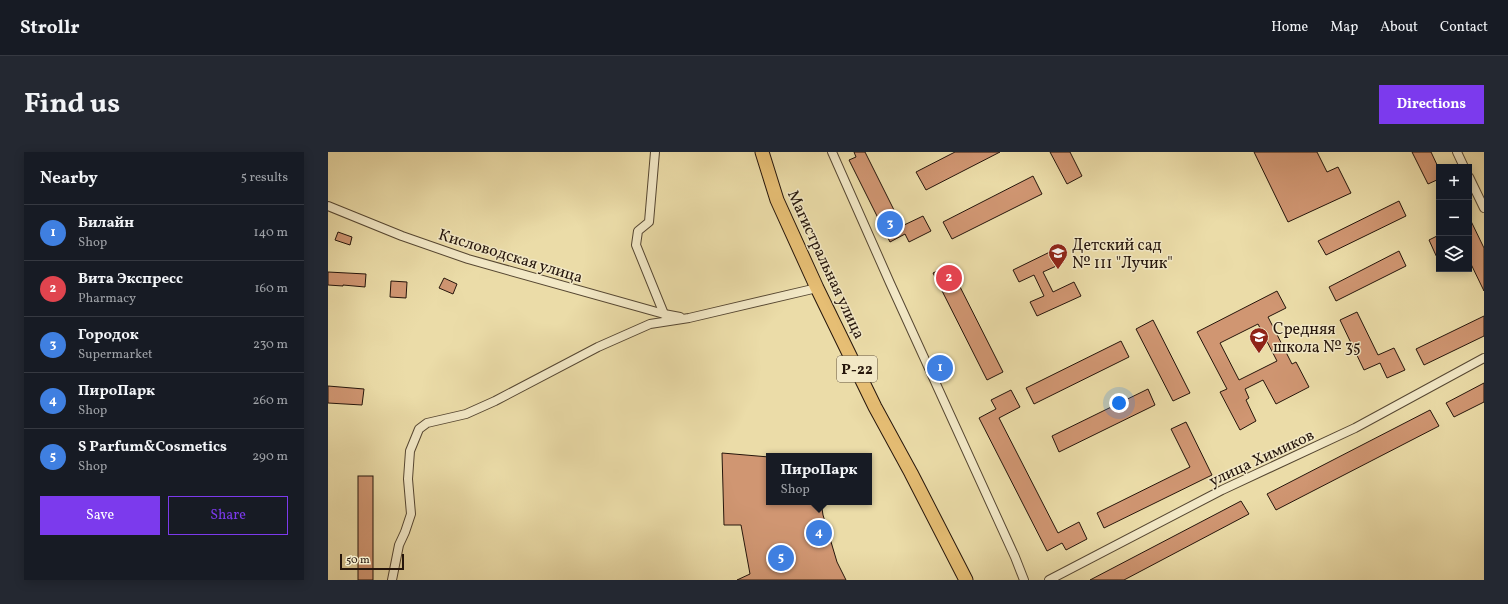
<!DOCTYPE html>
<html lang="en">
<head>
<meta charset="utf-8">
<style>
  :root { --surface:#171b24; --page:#242831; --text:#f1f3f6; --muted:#9ea1a6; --line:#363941; --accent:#7c3aed }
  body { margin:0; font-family:Vollkorn,serif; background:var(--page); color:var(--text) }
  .controls { position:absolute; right:12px; top:12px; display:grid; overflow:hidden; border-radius:0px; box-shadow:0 2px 10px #0003 }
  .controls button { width:36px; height:36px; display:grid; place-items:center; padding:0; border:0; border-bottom:1px solid var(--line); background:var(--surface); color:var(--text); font:20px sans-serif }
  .scale { position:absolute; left:12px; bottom:10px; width:64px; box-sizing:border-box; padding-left:4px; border:2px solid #25150b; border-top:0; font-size:11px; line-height:14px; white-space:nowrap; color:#25150b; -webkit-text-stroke:3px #f2e8c6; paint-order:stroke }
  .you { position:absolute; left:791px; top:251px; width:14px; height:14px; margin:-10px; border:3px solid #fff; border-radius:50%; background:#1a73e8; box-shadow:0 0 0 6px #1a73e833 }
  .badge { display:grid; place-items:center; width:26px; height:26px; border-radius:50%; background:var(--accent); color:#fff; font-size:13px; font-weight:700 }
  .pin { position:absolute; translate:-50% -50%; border:2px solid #fff; box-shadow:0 1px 4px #0006 }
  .popup { position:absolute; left:438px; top:301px; width:106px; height:52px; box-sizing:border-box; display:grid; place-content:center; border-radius:0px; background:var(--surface); filter:drop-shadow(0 1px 3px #0005); font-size:13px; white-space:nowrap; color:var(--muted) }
  .popup b { font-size:15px; color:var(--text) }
  .popup::after { content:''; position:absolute; left:50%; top:100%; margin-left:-8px; border:8px solid transparent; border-top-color:var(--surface) }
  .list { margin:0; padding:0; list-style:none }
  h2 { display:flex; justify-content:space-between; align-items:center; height:52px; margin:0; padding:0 16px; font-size:17px }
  h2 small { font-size:13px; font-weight:400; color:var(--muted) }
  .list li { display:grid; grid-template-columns:26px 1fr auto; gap:12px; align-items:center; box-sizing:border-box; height:56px; padding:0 16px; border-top:1px solid var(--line) }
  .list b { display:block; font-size:15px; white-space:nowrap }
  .list p { margin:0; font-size:13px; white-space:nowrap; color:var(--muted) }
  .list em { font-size:13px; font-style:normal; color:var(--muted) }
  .actions { display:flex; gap:8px; padding:12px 16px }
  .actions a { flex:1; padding:9px 0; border:1px solid var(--accent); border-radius:0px; text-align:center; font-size:14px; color:var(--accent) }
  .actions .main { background:var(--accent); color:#fff }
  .icon { flex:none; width:22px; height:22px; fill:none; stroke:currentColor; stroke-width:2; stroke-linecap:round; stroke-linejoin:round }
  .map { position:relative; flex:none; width:1156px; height:428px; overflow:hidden; border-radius:0px }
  header { display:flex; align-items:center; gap:24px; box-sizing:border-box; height:56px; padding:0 20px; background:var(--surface); border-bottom:1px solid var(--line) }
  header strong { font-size:19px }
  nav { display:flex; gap:22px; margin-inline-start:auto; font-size:14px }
  .intro { display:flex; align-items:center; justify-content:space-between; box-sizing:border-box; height:96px; padding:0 24px }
  h1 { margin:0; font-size:28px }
  .button { padding:10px 18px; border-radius:0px; background:var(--accent); color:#fff; font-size:14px; font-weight:700 }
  main { display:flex; gap:24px; padding:0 24px }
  aside { flex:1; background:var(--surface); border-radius:0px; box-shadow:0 2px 10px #0003 }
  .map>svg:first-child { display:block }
</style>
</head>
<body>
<header>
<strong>Strollr</strong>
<nav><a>Home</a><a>Map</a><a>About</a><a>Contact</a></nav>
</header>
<div class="intro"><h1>Find us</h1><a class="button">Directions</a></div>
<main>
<aside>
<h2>Nearby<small>5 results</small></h2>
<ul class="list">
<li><span class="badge" style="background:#3f7fe0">1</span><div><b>Билайн</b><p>Shop</p></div><em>140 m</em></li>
<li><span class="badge" style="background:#e0444e">2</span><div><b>Вита Экспресс</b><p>Pharmacy</p></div><em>160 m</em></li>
<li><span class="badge" style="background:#3f7fe0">3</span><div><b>Городок</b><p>Supermarket</p></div><em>230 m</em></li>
<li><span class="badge" style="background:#3f7fe0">4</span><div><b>ПироПарк</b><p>Shop</p></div><em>260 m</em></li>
<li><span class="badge" style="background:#3f7fe0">5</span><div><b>S Parfum&amp;Cosmetics</b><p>Shop</p></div><em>290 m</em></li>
</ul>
<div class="actions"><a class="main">Save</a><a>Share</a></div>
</aside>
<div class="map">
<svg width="1156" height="428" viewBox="0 0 1156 428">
  <rect width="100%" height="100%" fill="#ebdca8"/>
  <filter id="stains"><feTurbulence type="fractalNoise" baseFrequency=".005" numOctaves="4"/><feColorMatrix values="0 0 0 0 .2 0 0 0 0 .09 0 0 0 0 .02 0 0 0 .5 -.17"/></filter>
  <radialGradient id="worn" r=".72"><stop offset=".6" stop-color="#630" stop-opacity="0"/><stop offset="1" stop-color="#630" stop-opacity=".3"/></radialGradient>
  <g fill="#d09672" stroke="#25150b" fill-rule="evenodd">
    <polygon points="526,0 537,0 574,74 595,64 603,79 581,90 577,82 562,90 521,8 528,5"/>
    <polygon points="627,0 672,0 598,38 588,20"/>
    <polygon points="722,0 742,0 754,24 739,32"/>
    <polygon points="926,0 989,0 999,20 1010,15 1023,41 960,70"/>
    <polygon points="1084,0 1103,0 1111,17 1111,27 1100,32"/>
    <polygon points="705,24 714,42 624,87 615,70"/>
    <polygon points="1071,49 1078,64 998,103 990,89"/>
    <polygon points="1141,65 1156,96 1156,139 1141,108"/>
    <polygon points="10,80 24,85 22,93 7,88"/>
    <polygon points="1111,83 1111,110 1101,88"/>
    <polygon points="728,97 735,111 715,120 725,140 746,130 753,144 709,164 702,150 716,144 706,123 691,130 685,118"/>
    <polygon points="1071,99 1078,114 1008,149 1001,135"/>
    <polygon points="621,113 675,220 659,228 605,121"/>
    <polygon points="0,120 38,122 37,135 15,133 15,134 0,133"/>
    <polygon points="116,126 129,132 125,142 111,136"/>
    <polygon points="63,129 79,130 78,146 62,145"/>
    <path d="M949,139L958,156L940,165L964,212L968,210L981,235L948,252L935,228L917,237L921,246L918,248L928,269L912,278L892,240L899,237L869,180ZM930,172L949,209L911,228L892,191Z"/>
    <polygon points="1029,160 1050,203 1066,196 1077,218 1059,226 1052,211 1036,218 1012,168"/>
    <polygon points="1156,164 1156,184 1096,213 1088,197"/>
    <polygon points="825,168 862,241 845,249 808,177"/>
    <polygon points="793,189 801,205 706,252 698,236"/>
    <polygon points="1156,231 1156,250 1126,265 1118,251"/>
    <polygon points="0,234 36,237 34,253 0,251"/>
    <polygon points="820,237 827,253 731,300 724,284"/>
    <polygon points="683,238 692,255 671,266 730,381 751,370 759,387 738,398 734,391 719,399 651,266 668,257 663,248"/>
    <polygon points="1102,258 1111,274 948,358 939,342"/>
    <polygon points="858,270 884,323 776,376 769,361 862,315 843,277"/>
    <polygon points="394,301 441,305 441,350 493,350 495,363 509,410 518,428 409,428 422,422 413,373 396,373"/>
    <rect x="30" y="324" width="15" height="104"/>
    <polygon points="913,349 921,362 796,428 762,428"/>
  </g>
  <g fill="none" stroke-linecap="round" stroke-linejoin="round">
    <defs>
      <g id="minor">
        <polyline points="327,0 321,70 310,79 308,93 336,162"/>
        <polyline points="504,0 562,131 687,405 696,428"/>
        <polyline points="1129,0 1136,15"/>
        <polyline points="1141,25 1156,56"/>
        <polyline points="0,54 74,84 140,107 336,162 352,165"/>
        <polyline points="64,428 71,393 77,380 83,362 80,327 82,299 91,277 99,271 138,262 167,249 270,195 322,172 361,166 489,136"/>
        <polyline points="721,428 894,338 1027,276 1156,206"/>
      </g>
      <polyline id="trunk" points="434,0 449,48 489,136 547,255 583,321 638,428"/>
    </defs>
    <use href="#minor" stroke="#564732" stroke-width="10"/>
    <use href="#trunk" stroke="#25150b" stroke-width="15"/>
    <use href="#minor" stroke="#f2e8c6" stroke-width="8"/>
    <use href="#trunk" stroke="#e6be74" stroke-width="13"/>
  </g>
  <defs>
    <symbol id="school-pin" viewBox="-11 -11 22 30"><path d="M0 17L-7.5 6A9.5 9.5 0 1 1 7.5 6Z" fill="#8f2418" stroke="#f2e8c6"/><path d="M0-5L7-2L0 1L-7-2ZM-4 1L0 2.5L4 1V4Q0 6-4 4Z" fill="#fff"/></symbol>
  </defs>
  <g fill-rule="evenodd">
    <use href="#school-pin" x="719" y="90" width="22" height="30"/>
    <use href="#school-pin" x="920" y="174" width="22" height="30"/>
  </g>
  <g text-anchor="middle" stroke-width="3" stroke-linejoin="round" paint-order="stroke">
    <rect fill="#f2e8c6" stroke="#625443" stroke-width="1" x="509" y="204" width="40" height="26" rx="3"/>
    <g font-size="15" font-weight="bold" fill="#25150b">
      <text x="529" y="222">Р-22</text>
    </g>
    <g font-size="16" fill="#25150b" stroke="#f2e8c6" text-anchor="start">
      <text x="744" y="98">Детский сад<tspan x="744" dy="18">№ 111 "Лучик"</tspan></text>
      <text x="945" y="182">Средняя<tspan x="945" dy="18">школа № 35</tspan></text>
    </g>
    <g font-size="16" fill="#25150b" stroke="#f2e8c6">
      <text transform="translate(183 103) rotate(17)" y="6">Кисловодская улица</text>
      <text transform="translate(499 112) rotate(65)" y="6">Магистральная улица</text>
      <text transform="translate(933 305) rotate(-25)" y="6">улица Химиков</text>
    </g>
  </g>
  <rect width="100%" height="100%" filter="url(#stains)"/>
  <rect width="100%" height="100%" fill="url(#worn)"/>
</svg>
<div class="controls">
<button>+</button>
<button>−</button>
<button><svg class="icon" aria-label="layers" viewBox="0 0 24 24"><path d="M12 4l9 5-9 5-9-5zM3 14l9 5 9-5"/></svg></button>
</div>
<div class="scale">50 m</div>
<div class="you"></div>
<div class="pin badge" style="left:612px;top:216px;background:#3f7fe0">1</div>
<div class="pin badge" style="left:621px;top:126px;background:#e0444e">2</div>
<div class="pin badge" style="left:562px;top:72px;background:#3f7fe0">3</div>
<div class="pin badge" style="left:491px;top:381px;background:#3f7fe0">4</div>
<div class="popup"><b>ПироПарк</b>Shop</div>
<div class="pin badge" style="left:453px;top:406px;background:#3f7fe0">5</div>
</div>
</main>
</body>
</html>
